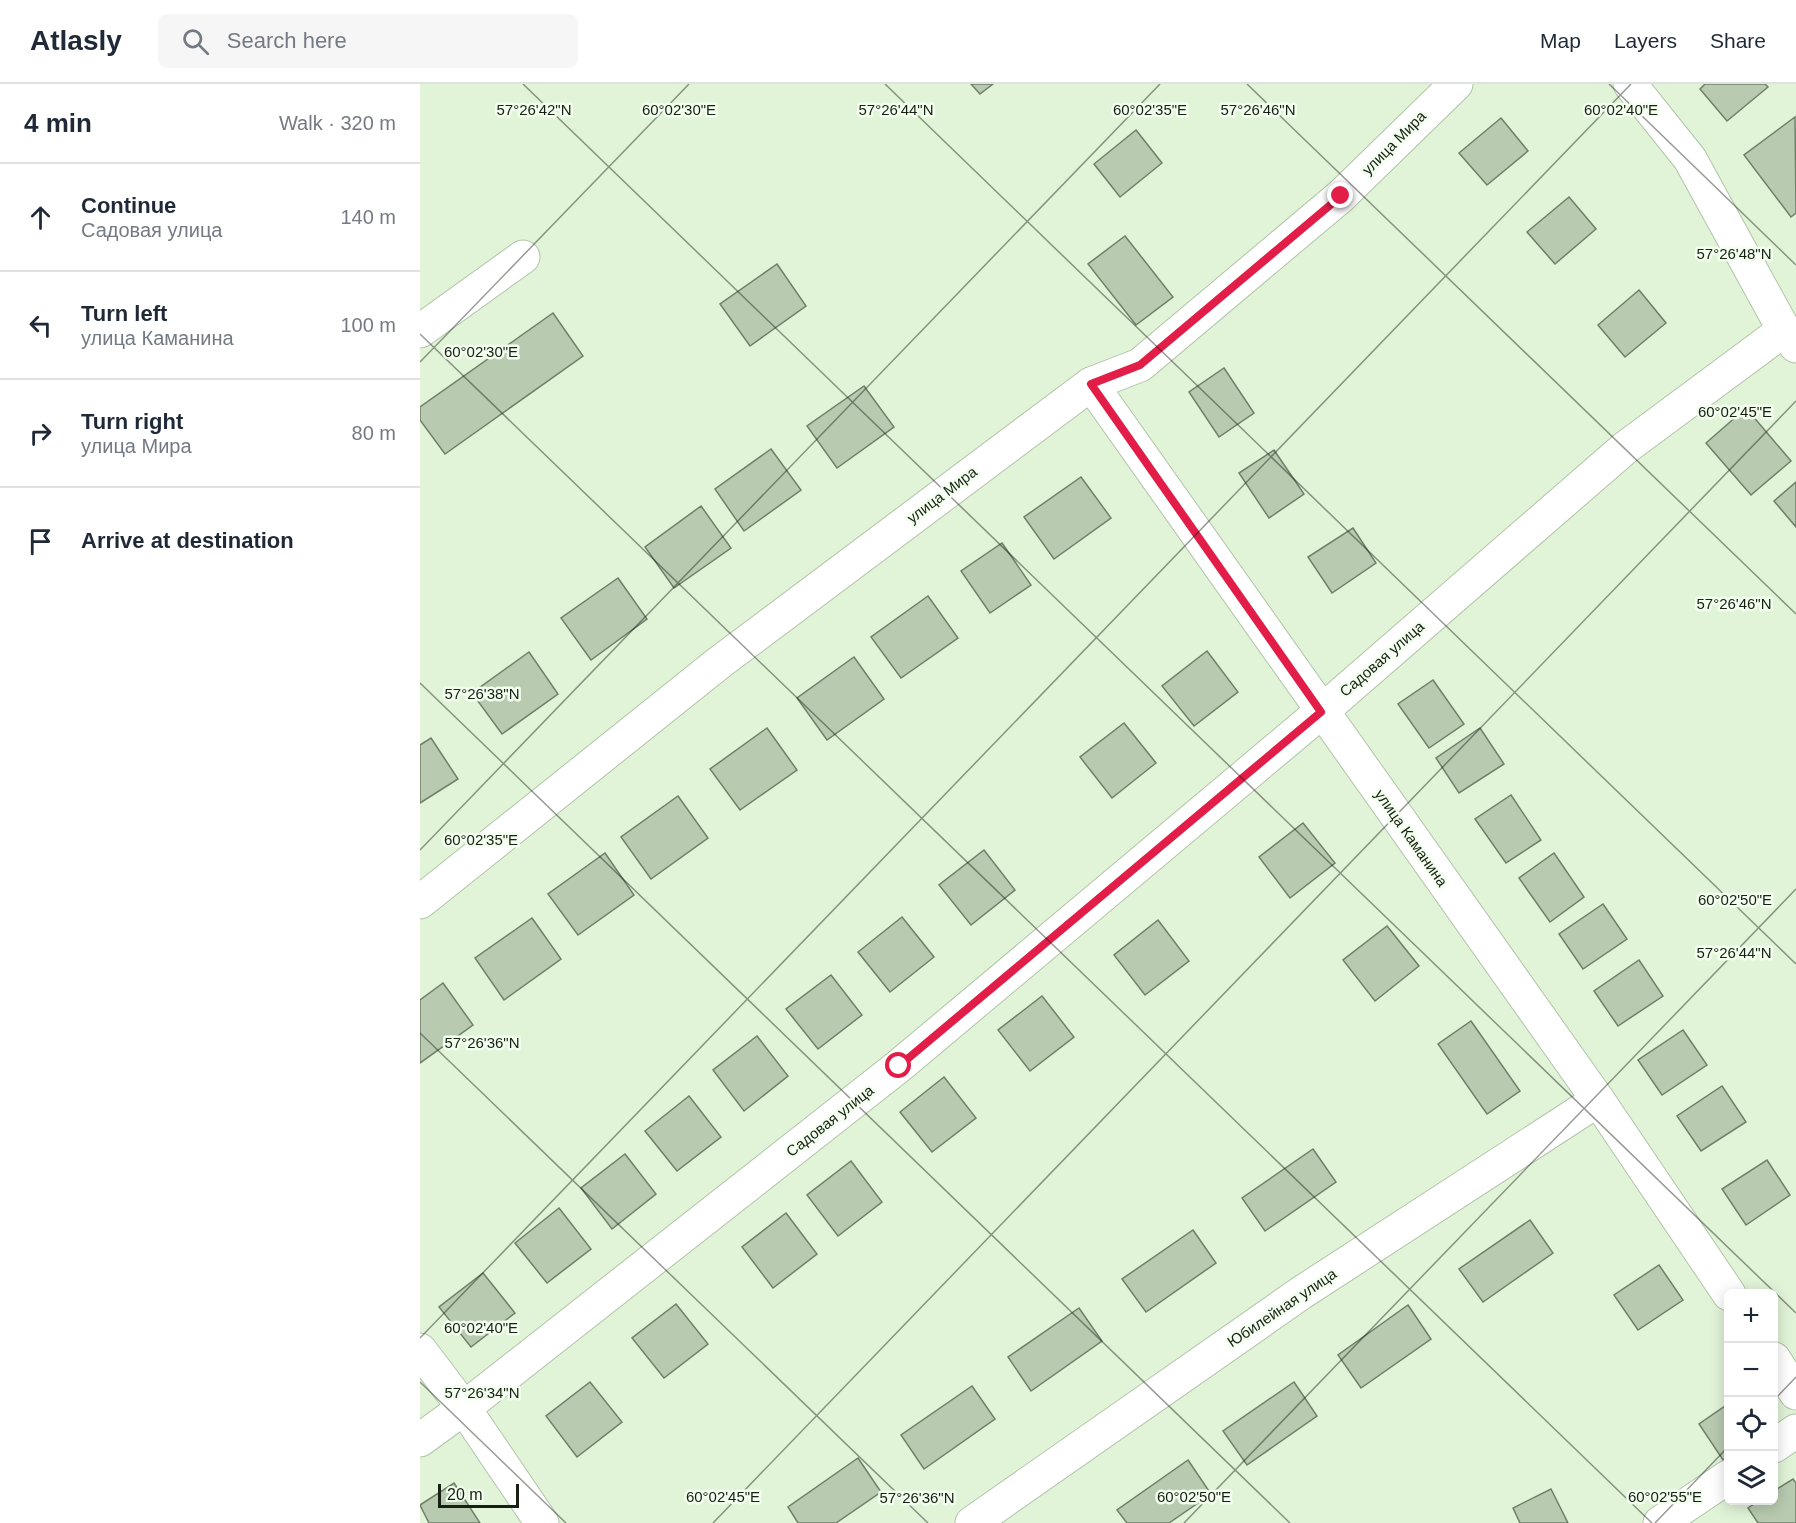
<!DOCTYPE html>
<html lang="en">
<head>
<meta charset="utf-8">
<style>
  :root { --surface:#fff; --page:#f6f6f7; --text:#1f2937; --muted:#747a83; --line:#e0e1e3 }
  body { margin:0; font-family:Helvetica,sans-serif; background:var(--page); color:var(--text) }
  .controls { position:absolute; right:18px; bottom:18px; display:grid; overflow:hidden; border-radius:9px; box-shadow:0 3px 15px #0003 }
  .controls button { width:54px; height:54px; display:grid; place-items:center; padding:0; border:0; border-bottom:2px solid var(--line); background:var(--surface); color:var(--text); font:30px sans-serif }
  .scale { position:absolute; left:18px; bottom:15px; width:81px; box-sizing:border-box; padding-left:6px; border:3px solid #181f15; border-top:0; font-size:16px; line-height:21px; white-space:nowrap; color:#181f15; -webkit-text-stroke:4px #f3ffee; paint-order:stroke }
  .stop { position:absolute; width:18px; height:18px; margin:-14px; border:4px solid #e11d48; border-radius:50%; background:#fff }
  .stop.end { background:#e11d48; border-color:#fff; box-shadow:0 2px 6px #0008 }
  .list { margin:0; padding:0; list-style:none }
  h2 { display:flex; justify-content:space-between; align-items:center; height:78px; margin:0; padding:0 24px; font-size:26px }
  h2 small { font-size:20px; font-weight:400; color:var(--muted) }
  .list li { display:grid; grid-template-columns:39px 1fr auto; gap:18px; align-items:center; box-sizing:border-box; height:108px; padding:0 24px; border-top:2px solid var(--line) }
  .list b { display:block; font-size:22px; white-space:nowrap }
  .list p { margin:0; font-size:20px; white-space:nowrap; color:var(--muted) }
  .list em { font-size:20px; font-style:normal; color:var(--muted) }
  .icon { flex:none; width:33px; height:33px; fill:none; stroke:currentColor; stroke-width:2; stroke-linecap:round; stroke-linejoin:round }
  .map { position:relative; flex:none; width:1376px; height:1439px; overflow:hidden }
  header { display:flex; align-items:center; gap:36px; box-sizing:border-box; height:84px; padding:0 30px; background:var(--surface); border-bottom:2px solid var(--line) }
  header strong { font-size:28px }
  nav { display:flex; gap:33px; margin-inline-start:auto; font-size:21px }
  .search { width:420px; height:54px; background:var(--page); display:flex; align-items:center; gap:15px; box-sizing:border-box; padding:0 21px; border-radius:9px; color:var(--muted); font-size:22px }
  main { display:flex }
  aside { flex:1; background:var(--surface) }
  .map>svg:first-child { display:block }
</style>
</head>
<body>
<header>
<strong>Atlasly</strong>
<div class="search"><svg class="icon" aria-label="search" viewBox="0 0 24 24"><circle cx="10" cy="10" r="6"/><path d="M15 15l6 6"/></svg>Search here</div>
<nav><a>Map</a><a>Layers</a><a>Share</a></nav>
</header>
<main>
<aside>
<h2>4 min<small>Walk · 320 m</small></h2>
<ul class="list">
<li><svg class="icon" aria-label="ahead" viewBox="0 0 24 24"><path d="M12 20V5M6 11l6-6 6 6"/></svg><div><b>Continue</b><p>Садовая улица</p></div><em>140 m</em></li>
<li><svg class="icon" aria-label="left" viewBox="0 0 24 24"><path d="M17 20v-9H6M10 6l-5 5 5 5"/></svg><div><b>Turn left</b><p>улица Каманина</p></div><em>100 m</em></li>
<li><svg class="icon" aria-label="right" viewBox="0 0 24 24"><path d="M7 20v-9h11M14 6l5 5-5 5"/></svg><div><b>Turn right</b><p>улица Мира</p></div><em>80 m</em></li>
<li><svg class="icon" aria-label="arrive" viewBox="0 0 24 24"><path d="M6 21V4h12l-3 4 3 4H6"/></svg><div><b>Arrive at destination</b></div></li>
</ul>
</aside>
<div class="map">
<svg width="1376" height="1439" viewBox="0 0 1376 1439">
  <rect width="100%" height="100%" fill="#e1f4d8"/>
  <g fill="#b8cbb0" stroke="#6f8068" stroke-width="1.5">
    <polygon points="551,0 573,0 560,10"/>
    <polygon points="1285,0 1345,0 1348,3 1307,37 1280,5"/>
    <polygon points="1375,33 1376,129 1371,133 1324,71"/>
    <polygon points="1081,34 1108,67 1067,101 1039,69"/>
    <polygon points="716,46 742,79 700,113 674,80"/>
    <polygon points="1149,113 1176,145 1135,180 1107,148"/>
    <polygon points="705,152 753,213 716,241 668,180"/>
    <polygon points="357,180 386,222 330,262 300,220"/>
    <polygon points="1219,206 1246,239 1205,273 1178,241"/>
    <polygon points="133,229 163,272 25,370 0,336 0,323"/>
    <polygon points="804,284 834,329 799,353 769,308"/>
    <polygon points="444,302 474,343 417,384 387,342"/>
    <polygon points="1326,324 1371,377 1331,411 1286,359"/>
    <polygon points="351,365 381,406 324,447 295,405"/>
    <polygon points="854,366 884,410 849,434 819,389"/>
    <polygon points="661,393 691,434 634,475 604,433"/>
    <polygon points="1376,398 1376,443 1354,417"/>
    <polygon points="281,422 311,464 254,504 225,463"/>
    <polygon points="933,444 956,479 912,509 888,473"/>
    <polygon points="582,459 611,501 570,529 541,487"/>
    <polygon points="198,494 227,535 171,576 141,534"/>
    <polygon points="508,512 538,554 481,594 451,553"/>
    <polygon points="787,567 818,608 774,642 742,602"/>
    <polygon points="109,568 138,610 82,650 52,609"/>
    <polygon points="434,573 464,615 407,656 377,614"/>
    <polygon points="1013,596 1044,640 1009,664 978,620"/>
    <polygon points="704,639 736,679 692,714 660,673"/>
    <polygon points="347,644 377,686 320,726 290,685"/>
    <polygon points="1060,644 1084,680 1039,709 1016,674"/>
    <polygon points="11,654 38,695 0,719 0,661"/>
    <polygon points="1091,711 1121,756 1086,779 1055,735"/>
    <polygon points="258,712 288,754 231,795 201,753"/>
    <polygon points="883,739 915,779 870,814 839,773"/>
    <polygon points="564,766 595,806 551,841 519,801"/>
    <polygon points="185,769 214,811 158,851 128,810"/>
    <polygon points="1134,769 1164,813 1130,838 1099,794"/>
    <polygon points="1183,820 1207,855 1163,885 1139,850"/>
    <polygon points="482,833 514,873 470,908 438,868"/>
    <polygon points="112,834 141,875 84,916 55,874"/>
    <polygon points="738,836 769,877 725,911 694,871"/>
    <polygon points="967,842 999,882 955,917 923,876"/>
    <polygon points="1219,876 1243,912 1198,942 1174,907"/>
    <polygon points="411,891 442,931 398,965 366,925"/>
    <polygon points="23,899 53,941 0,979 0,916"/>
    <polygon points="622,912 654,953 610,987 578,946"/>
    <polygon points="1051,937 1100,1007 1067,1030 1018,960"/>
    <polygon points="1263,946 1287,981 1242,1011 1218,976"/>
    <polygon points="337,952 368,992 324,1027 293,986"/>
    <polygon points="524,993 556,1034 512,1068 480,1028"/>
    <polygon points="1302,1002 1326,1038 1281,1067 1257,1032"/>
    <polygon points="269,1012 301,1053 257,1087 225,1047"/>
    <polygon points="893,1065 916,1098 845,1147 822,1114"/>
    <polygon points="205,1070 236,1110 192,1145 161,1104"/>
    <polygon points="1347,1076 1370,1111 1326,1141 1302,1105"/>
    <polygon points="431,1077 462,1118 418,1152 387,1111"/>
    <polygon points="139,1124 171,1165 127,1199 95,1159"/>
    <polygon points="366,1129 397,1170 353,1204 322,1163"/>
    <polygon points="1110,1136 1133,1169 1063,1218 1039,1185"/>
    <polygon points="773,1146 796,1179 726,1228 702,1195"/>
    <polygon points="1239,1181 1263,1216 1218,1246 1194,1211"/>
    <polygon points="63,1189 95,1229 51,1263 19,1223"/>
    <polygon points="256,1220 288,1260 244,1294 212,1254"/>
    <polygon points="988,1221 1011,1255 941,1304 918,1271"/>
    <polygon points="659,1224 682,1257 611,1307 588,1273"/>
    <polygon points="170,1298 202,1338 157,1373 126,1332"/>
    <polygon points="874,1298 897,1332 827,1381 803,1347"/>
    <polygon points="552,1302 575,1335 504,1385 481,1351"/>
    <polygon points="1308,1320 1308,1372 1303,1376 1279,1340"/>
    <polygon points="438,1374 461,1408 416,1439 378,1439 368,1423"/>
    <polygon points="768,1376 791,1410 749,1439 707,1439 697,1426"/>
    <polygon points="1373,1395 1376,1399 1376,1439 1338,1439 1328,1424 1340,1416 1354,1416 1354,1407"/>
    <polygon points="34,1399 60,1439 9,1439 0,1421"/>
    <polygon points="1131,1405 1148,1439 1100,1439 1093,1424"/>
  </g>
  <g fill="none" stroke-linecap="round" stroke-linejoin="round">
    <defs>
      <g id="minor">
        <polyline points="1210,0 1270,75 1364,246 1376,262"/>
        <polyline points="0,247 103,173"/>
        <polyline points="671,300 1178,1016 1309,1210"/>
        <polyline points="0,818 300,578 671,300 720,281 921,112 1036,0"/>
        <polyline points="0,1266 44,1324 122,1439"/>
        <polyline points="1354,1275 1376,1309"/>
        <polyline points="0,1356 44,1324 479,982 901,628 1205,364 1364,246"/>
        <polyline points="1354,1362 1376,1347"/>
        <polyline points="552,1439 881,1209 1178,1016"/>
        <polyline points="1240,1439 1308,1393"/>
      </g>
    </defs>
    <use href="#minor" stroke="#b1c4a9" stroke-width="35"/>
    <use href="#minor" stroke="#fff" stroke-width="33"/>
  </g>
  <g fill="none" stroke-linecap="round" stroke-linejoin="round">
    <polyline stroke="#e11d48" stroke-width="8" points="479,982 901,628 671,300 720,281 921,112"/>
  </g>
  <path fill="none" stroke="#181f15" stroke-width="1.5" stroke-opacity="0.45" d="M103,0L1376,1229M465,0L1376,880M827,0L1376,530M1189,0L1376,181M0,250L1232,1439M0,278L269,0M0,599L870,1439M0,766L740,0M0,949L508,1439M0,1254L1211,0M0,1298L146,1439M1354,1316L1376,1293M293,1439L1376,317M764,1439L1376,805M1235,1439L1308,1363"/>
  <g text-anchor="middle" stroke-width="5" stroke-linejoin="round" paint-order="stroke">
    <g font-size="15" fill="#181f15" stroke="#f3ffee">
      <text transform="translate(974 59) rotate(-45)" y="5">улица Мира</text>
      <text transform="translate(522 411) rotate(-37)" y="5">улица Мира</text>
      <text transform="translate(962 575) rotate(-41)" y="5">Садовая улица</text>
      <text transform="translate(991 754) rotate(55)" y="5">улица Каманина</text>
      <text transform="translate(410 1037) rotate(-38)" y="5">Садовая улица</text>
      <text transform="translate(862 1224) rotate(-34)" y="5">Юбилейная улица</text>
    </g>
  </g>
  <g font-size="15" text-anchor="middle" fill="#181f15" stroke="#f3ffee" stroke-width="5" stroke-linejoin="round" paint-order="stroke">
    <text x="114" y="31">57°26'42"N</text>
    <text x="476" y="31">57°26'44"N</text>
    <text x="838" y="31">57°26'46"N</text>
    <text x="259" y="31">60°02'30"E</text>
    <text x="730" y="31">60°02'35"E</text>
    <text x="1201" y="31">60°02'40"E</text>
    <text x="1314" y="175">57°26'48"N</text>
    <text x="61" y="273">60°02'30"E</text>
    <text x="1315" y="333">60°02'45"E</text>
    <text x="1314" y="525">57°26'46"N</text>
    <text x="62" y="615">57°26'38"N</text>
    <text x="61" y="761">60°02'35"E</text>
    <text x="1315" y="821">60°02'50"E</text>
    <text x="1314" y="874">57°26'44"N</text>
    <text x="62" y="964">57°26'36"N</text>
    <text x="61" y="1249">60°02'40"E</text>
    <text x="62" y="1314">57°26'34"N</text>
    <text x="303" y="1418">60°02'45"E</text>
    <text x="774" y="1418">60°02'50"E</text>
    <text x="1245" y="1418">60°02'55"E</text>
    <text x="497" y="1419">57°26'36"N</text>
  </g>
</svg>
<div class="controls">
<button>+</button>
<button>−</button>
<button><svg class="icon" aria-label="locate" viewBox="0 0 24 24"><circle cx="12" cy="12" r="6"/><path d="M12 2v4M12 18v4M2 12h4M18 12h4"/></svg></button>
<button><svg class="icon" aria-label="layers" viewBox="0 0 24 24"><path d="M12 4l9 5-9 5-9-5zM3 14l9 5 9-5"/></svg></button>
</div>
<div class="scale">20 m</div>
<div class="stop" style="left:479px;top:982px"></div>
<div class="stop end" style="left:921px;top:112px"></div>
</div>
</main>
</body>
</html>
